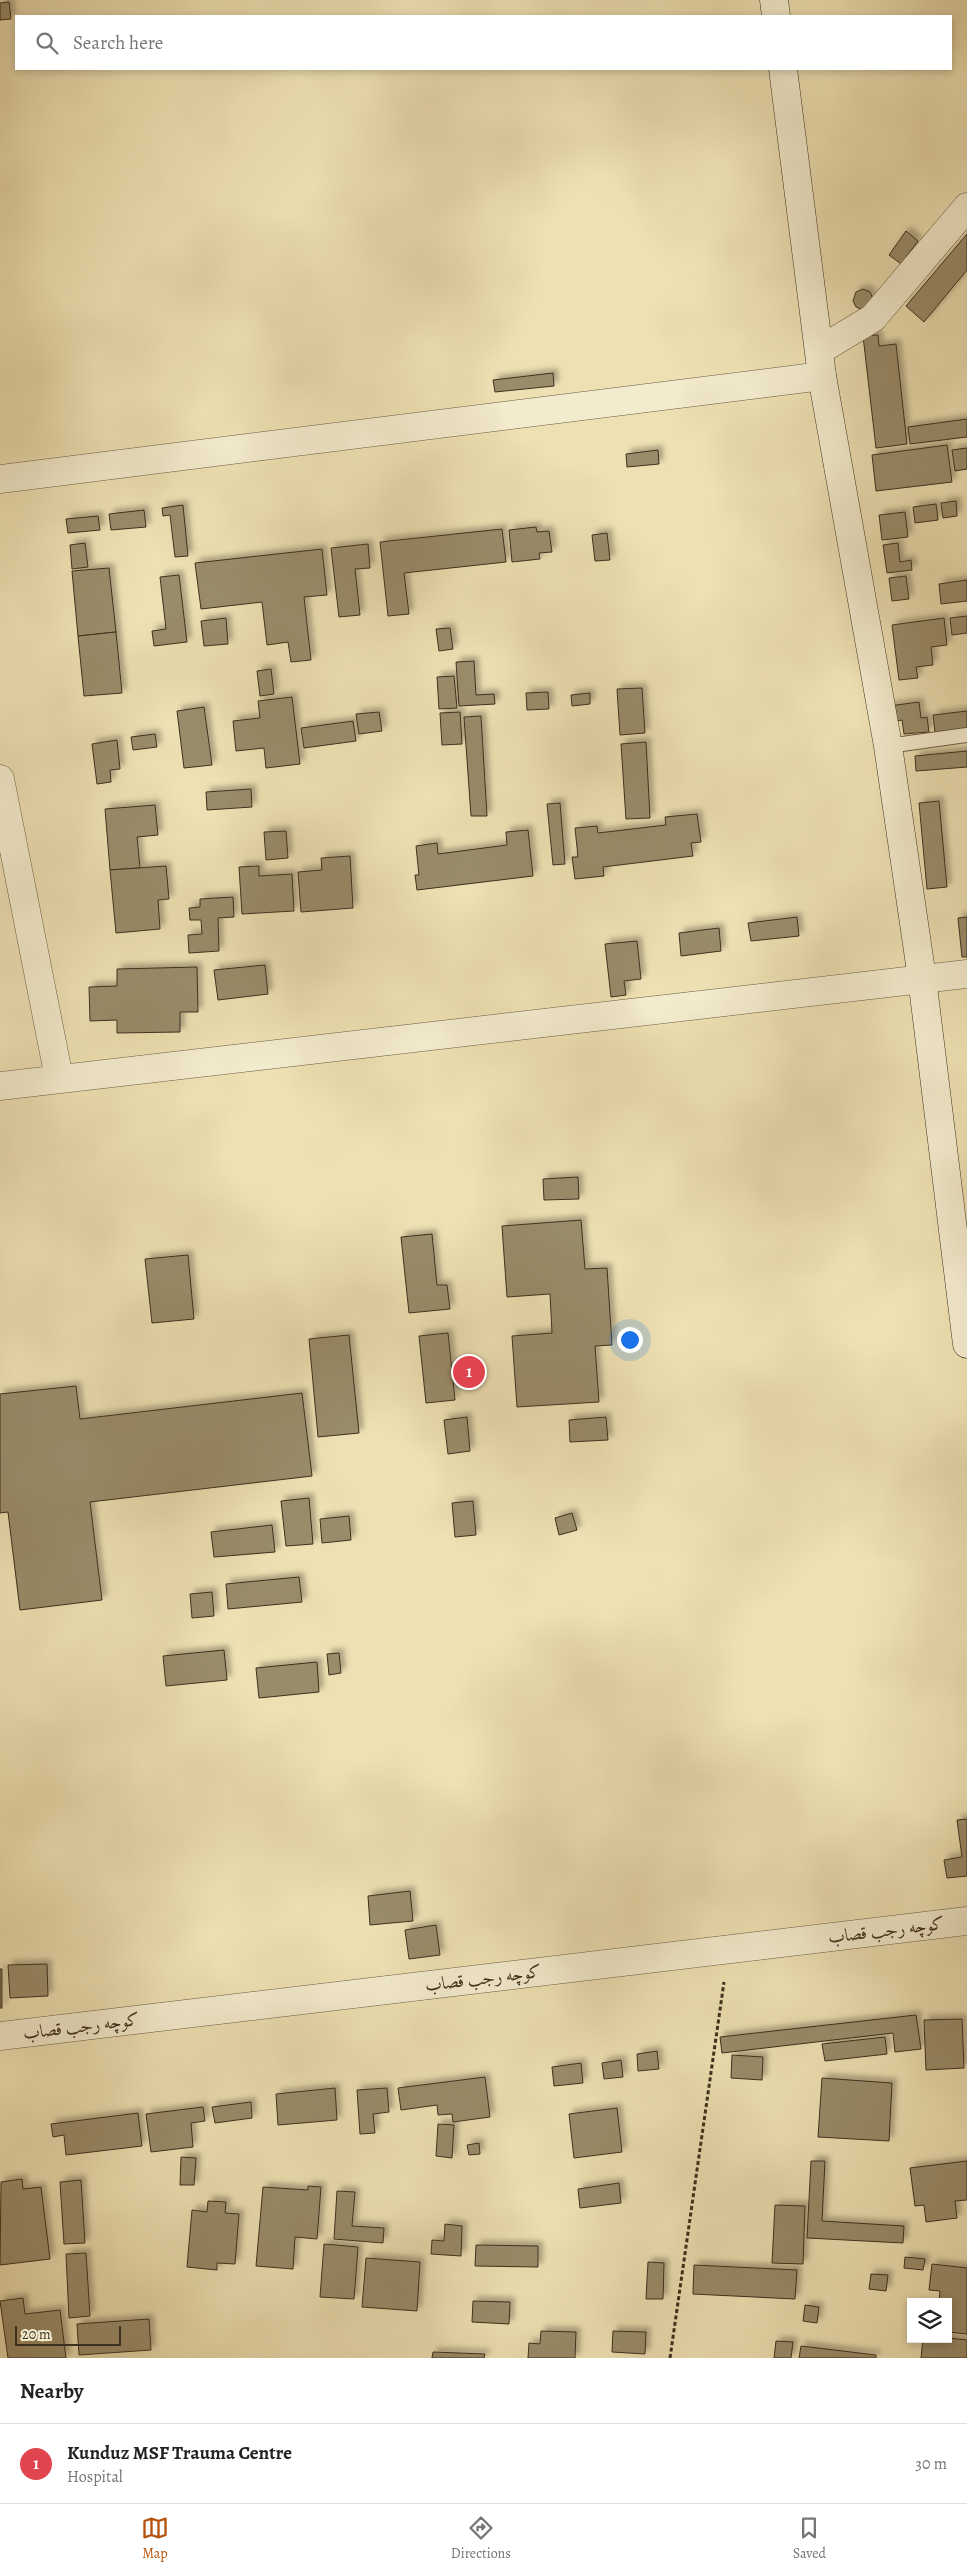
<!DOCTYPE html>
<html lang="en">
<head>
<meta charset="utf-8">
<style>
  :root { --surface:#fff; --page:#f6f6f6; --text:#222; --muted:#767676; --line:#e0e0e0; --accent:#b45309 }
  body { margin:0; font-family:Alegreya,Amiri,serif; background:var(--page); color:var(--text) }
  .controls { position:absolute; right:15px; bottom:15px; display:grid; overflow:hidden; border-radius:0px; box-shadow:0 2px 8px #0003 }
  .controls button { width:45px; height:45px; display:grid; place-items:center; padding:0; border:0; border-bottom:1px solid var(--line); background:var(--surface); color:var(--text); font:25px sans-serif }
  .scale { position:absolute; left:15px; bottom:12px; width:106px; box-sizing:border-box; padding-left:5px; border:2px solid #3e301e; border-top:0; font-size:14px; line-height:18px; white-space:nowrap; color:#3e301e; -webkit-text-stroke:4px #f3ebcd; paint-order:stroke }
  .you { position:absolute; left:629px; top:1339px; width:18px; height:18px; margin:-12px; border:4px solid #fff; border-radius:50%; background:#1a73e8; box-shadow:0 0 0 8px #1a73e833 }
  .badge { display:grid; place-items:center; width:32px; height:32px; border-radius:50%; background:var(--accent); color:#fff; font-size:16px; font-weight:700 }
  .pin { position:absolute; translate:-50% -50%; border:2px solid #fff; box-shadow:0 1px 5px #0006 }
  .list { margin:0; padding:0; list-style:none }
  h2 { display:flex; justify-content:space-between; align-items:center; height:65px; margin:0; padding:0 20px; font-size:21px }
  h2 small { font-size:16px; font-weight:400; color:var(--muted) }
  .list li { display:grid; grid-template-columns:32px 1fr auto; gap:15px; align-items:center; box-sizing:border-box; height:80px; padding:0 20px; border-top:1px solid var(--line) }
  .list b { display:block; font-size:19px; white-space:nowrap }
  .list p { margin:0; font-size:16px; white-space:nowrap; color:var(--muted) }
  .list em { font-size:16px; font-style:normal; color:var(--muted) }
  .icon { flex:none; width:28px; height:28px; fill:none; stroke:currentColor; stroke-width:2; stroke-linecap:round; stroke-linejoin:round }
  .map { position:relative; flex:none; width:967px; height:2358px; overflow:hidden }
  .search { position:absolute; background:var(--surface); box-shadow:0 2px 8px #0003; left:15px; right:15px; top:15px; height:55px; display:flex; align-items:center; gap:12px; box-sizing:border-box; padding:0 18px; border-radius:0px; color:var(--muted); font-size:19px }
  .sheet { height:145px; background:var(--surface) }
  nav { display:flex; justify-content:space-around; align-items:center; box-sizing:border-box; height:70px; border-top:1px solid var(--line); background:var(--surface); font-size:14px; color:var(--muted) }
  nav a { display:grid; justify-items:center; gap:2px }
  nav .on { color:var(--accent) }
  .map>svg:first-child { display:block }
</style>
</head>
<body>
<div class="map">
<svg width="967" height="2358" viewBox="0 0 967 2358">
  <defs>
    <filter id="shadow"><feDropShadow dx="4.5" dy="-4.5" stdDeviation="2.5" flood-color="#0004"/></filter>
  </defs>
  <rect width="100%" height="100%" fill="#ede0b2"/>
  <filter id="stains"><feTurbulence type="fractalNoise" baseFrequency=".004" numOctaves="4"/><feColorMatrix values="0 0 0 0 .2 0 0 0 0 .09 0 0 0 0 .02 0 0 0 .5 -.17"/></filter>
  <radialGradient id="worn" r=".72"><stop offset=".6" stop-color="#630" stop-opacity="0"/><stop offset="1" stop-color="#630" stop-opacity=".3"/></radialGradient>
  <g fill="#998c6b" stroke="#3e301e" filter="url(#shadow)">
    <polygon points="9,2 11,19 0,20 0,3"/>
    <polygon points="906,231 918,241 901,264 889,255"/>
    <polygon points="967,234 967,270 924,322 906,306"/>
    <polygon points="863,289 870,292 873,299 863,310 856,307 853,301 856,292"/>
    <polygon points="878,335 879,346 896,344 907,444 876,448 863,336"/>
    <polygon points="553,373 554,386 495,392 493,380"/>
    <polygon points="967,419 967,437 910,444 908,427"/>
    <polygon points="947,445 952,482 876,491 872,455"/>
    <polygon points="967,448 967,469 955,471 952,450"/>
    <polygon points="658,450 659,464 627,467 626,454"/>
    <polygon points="956,501 957,516 943,518 941,503"/>
    <polygon points="936,504 938,520 915,523 913,507"/>
    <polygon points="183,505 188,556 175,557 170,515 163,516 162,508"/>
    <polygon points="144,510 146,527 111,530 109,514"/>
    <polygon points="905,512 908,537 882,540 879,515"/>
    <polygon points="98,516 100,530 68,533 66,519"/>
    <polygon points="536,527 537,532 549,531 552,552 539,553 540,559 512,562 509,530"/>
    <polygon points="502,529 506,562 404,573 409,614 388,616 380,542"/>
    <polygon points="607,533 610,560 595,561 592,535"/>
    <polygon points="85,543 88,567 72,569 70,545"/>
    <polygon points="898,543 900,562 911,560 912,570 887,573 883,545"/>
    <polygon points="368,544 370,568 355,569 360,615 339,617 331,548"/>
    <polygon points="322,549 327,595 304,597 311,660 291,662 288,642 267,645 262,602 201,609 195,563"/>
    <polygon points="109,568 116,632 78,636 72,571"/>
    <polygon points="179,575 187,642 154,646 152,631 166,629 160,577"/>
    <polygon points="906,576 909,599 892,601 889,578"/>
    <polygon points="967,580 967,601 941,604 939,584"/>
    <polygon points="967,616 967,633 952,635 950,618"/>
    <polygon points="226,618 228,644 204,646 201,621"/>
    <polygon points="944,618 947,645 931,647 933,665 916,667 918,678 899,680 892,625"/>
    <polygon points="450,628 453,649 439,651 436,629"/>
    <polygon points="116,632 122,693 84,696 78,636"/>
    <polygon points="474,661 476,695 494,694 495,704 459,706 456,662"/>
    <polygon points="271,669 274,694 260,696 257,671"/>
    <polygon points="454,676 457,708 439,709 437,677"/>
    <polygon points="642,688 645,733 620,735 617,689"/>
    <polygon points="548,692 549,709 527,710 526,693"/>
    <polygon points="590,693 590,704 572,706 571,695"/>
    <polygon points="292,697 300,764 266,768 264,748 236,751 233,721 260,718 258,701"/>
    <polygon points="919,702 921,718 927,717 929,732 904,734 902,720 891,722 889,706"/>
    <polygon points="204,707 212,765 184,768 177,711"/>
    <polygon points="967,711 967,728 935,732 933,715"/>
    <polygon points="379,712 382,731 359,734 356,714"/>
    <polygon points="460,712 462,744 442,745 440,713"/>
    <polygon points="481,716 487,816 471,816 464,717"/>
    <polygon points="353,721 356,741 304,748 301,728"/>
    <polygon points="155,734 157,747 133,750 131,737"/>
    <polygon points="117,740 120,769 110,770 111,782 97,784 92,744"/>
    <polygon points="646,742 650,818 626,819 621,744"/>
    <polygon points="967,751 967,767 916,771 915,756"/>
    <polygon points="251,789 252,807 207,810 206,792"/>
    <polygon points="939,801 947,887 927,889 919,803"/>
    <polygon points="560,803 565,864 553,865 547,804"/>
    <polygon points="155,805 158,835 137,837 140,868 110,870 105,809"/>
    <polygon points="697,814 701,842 691,843 693,856 603,867 604,876 575,879 572,857 578,857 575,828 597,826 598,833 666,825 665,817"/>
    <polygon points="528,830 533,876 417,890 415,875 419,875 416,846 437,843 438,854 507,845 506,832"/>
    <polygon points="286,831 288,858 266,860 264,832"/>
    <polygon points="350,856 353,908 301,912 298,872 322,870 321,858"/>
    <polygon points="166,866 169,899 158,900 160,929 116,933 110,870"/>
    <polygon points="259,866 259,876 292,874 294,911 242,914 239,867"/>
    <polygon points="233,897 234,917 218,918 219,951 189,953 188,935 202,934 201,920 190,920 189,908 200,907 200,899"/>
    <polygon points="797,917 799,936 751,941 748,923"/>
    <polygon points="967,917 967,957 962,957 958,918"/>
    <polygon points="719,928 721,951 681,956 679,933"/>
    <polygon points="637,941 641,979 624,981 626,995 611,997 605,944"/>
    <polygon points="265,965 268,994 218,1000 214,970"/>
    <polygon points="197,967 198,1012 180,1012 180,1032 117,1033 117,1020 90,1021 89,987 117,986 117,969"/>
    <polygon points="578,1177 579,1199 544,1200 543,1179"/>
    <polygon points="581,1220 585,1269 607,1268 612,1345 595,1346 599,1402 517,1407 512,1336 552,1333 550,1294 507,1297 502,1226"/>
    <polygon points="432,1234 437,1285 447,1285 450,1309 409,1313 401,1237"/>
    <polygon points="188,1255 194,1319 152,1323 145,1259"/>
    <polygon points="448,1333 455,1400 426,1403 419,1336"/>
    <polygon points="349,1335 359,1433 318,1437 309,1339"/>
    <polygon points="76,1386 80,1419 302,1393 312,1476 90,1502 102,1600 20,1610 8,1512 0,1513 0,1394"/>
    <polygon points="467,1417 470,1451 448,1454 444,1420"/>
    <polygon points="606,1417 608,1440 570,1442 569,1420"/>
    <polygon points="309,1498 313,1544 286,1546 281,1501"/>
    <polygon points="473,1501 476,1535 455,1537 452,1503"/>
    <polygon points="572,1513 577,1530 559,1535 555,1518"/>
    <polygon points="349,1516 351,1540 322,1543 320,1519"/>
    <polygon points="272,1525 275,1552 214,1557 211,1532"/>
    <polygon points="299,1577 302,1602 228,1609 226,1584"/>
    <polygon points="212,1592 214,1616 192,1618 190,1594"/>
    <polygon points="224,1650 227,1680 166,1686 163,1656"/>
    <polygon points="339,1653 341,1673 329,1675 327,1654"/>
    <polygon points="317,1662 319,1692 259,1698 256,1668"/>
    <polygon points="967,1819 967,1876 947,1878 944,1860 962,1857 957,1820"/>
    <polygon points="410,1891 413,1921 370,1925 368,1896"/>
    <polygon points="436,1925 440,1955 409,1959 405,1930"/>
    <polygon points="47,1964 48,1996 10,1998 8,1965"/>
    <rect x="0" y="1969" width="2" height="39"/>
    <polygon points="916,2015 921,2049 895,2052 893,2033 722,2053 720,2037"/>
    <polygon points="962,2019 964,2068 926,2070 924,2020"/>
    <polygon points="885,2037 887,2054 825,2061 822,2044"/>
    <polygon points="657,2051 659,2069 638,2071 637,2054"/>
    <polygon points="732,2055 763,2057 762,2080 731,2078"/>
    <polygon points="621,2060 623,2077 604,2079 602,2063"/>
    <polygon points="581,2063 583,2083 554,2086 552,2067"/>
    <polygon points="485,2077 490,2117 453,2122 452,2114 438,2115 437,2105 401,2110 398,2088"/>
    <polygon points="822,2078 892,2083 889,2141 818,2137"/>
    <polygon points="335,2088 337,2120 278,2125 276,2094"/>
    <polygon points="387,2088 389,2112 373,2114 375,2133 360,2134 357,2090"/>
    <polygon points="251,2102 252,2118 215,2123 212,2107"/>
    <polygon points="203,2107 205,2121 191,2123 193,2147 151,2152 146,2114"/>
    <polygon points="617,2108 622,2152 574,2158 569,2114"/>
    <polygon points="138,2113 142,2146 66,2155 64,2135 53,2137 51,2124"/>
    <polygon points="438,2124 454,2125 452,2158 436,2156"/>
    <polygon points="479,2143 480,2154 469,2155 467,2145"/>
    <polygon points="181,2157 196,2158 194,2185 180,2185"/>
    <polygon points="811,2161 825,2161 822,2221 904,2226 903,2243 807,2238"/>
    <polygon points="967,2161 967,2200 955,2201 957,2218 926,2222 924,2205 915,2206 910,2168"/>
    <polygon points="22,2179 23,2189 41,2187 50,2259 0,2265 1,2182"/>
    <polygon points="81,2180 85,2243 64,2244 60,2182"/>
    <polygon points="619,2183 621,2203 580,2208 578,2189"/>
    <polygon points="308,2186 321,2187 317,2239 295,2237 293,2269 256,2266 263,2187 308,2190"/>
    <polygon points="337,2191 355,2192 352,2226 384,2228 383,2243 334,2239"/>
    <polygon points="208,2201 226,2202 225,2213 239,2214 235,2264 217,2263 217,2270 187,2267 192,2210 207,2212"/>
    <polygon points="775,2205 805,2206 803,2264 772,2263"/>
    <polygon points="445,2224 462,2226 461,2256 431,2254 432,2240 444,2241"/>
    <polygon points="324,2244 358,2247 354,2299 320,2297"/>
    <polygon points="476,2245 538,2246 538,2267 475,2266"/>
    <polygon points="86,2253 90,2316 69,2318 66,2254"/>
    <polygon points="905,2257 925,2259 923,2270 904,2268"/>
    <polygon points="366,2258 420,2262 417,2311 362,2307"/>
    <polygon points="648,2262 664,2263 663,2299 646,2299"/>
    <polygon points="932,2264 967,2268 967,2334 948,2332 948,2302 939,2302 940,2291 929,2290"/>
    <polygon points="694,2265 797,2270 795,2299 693,2294"/>
    <polygon points="871,2274 888,2275 886,2291 869,2289"/>
    <polygon points="23,2298 25,2314 60,2310 66,2358 8,2358 0,2301"/>
    <polygon points="473,2301 510,2302 509,2324 472,2322"/>
    <polygon points="805,2305 819,2307 817,2323 803,2321"/>
    <polygon points="149,2319 151,2350 79,2355 77,2324"/>
    <polygon points="541,2331 576,2332 575,2358 528,2358 529,2343 540,2344"/>
    <polygon points="613,2331 646,2332 645,2354 612,2352"/>
    <polygon points="948,2338 967,2340 967,2358 921,2358 923,2339"/>
    <polygon points="776,2341 793,2342 791,2358 774,2358"/>
    <polygon points="801,2346 876,2355 876,2358 799,2358"/>
    <polygon points="433,2352 485,2354 484,2358 432,2358"/>
  </g>
  <g fill="none" stroke-linecap="round" stroke-linejoin="round">
    <defs>
      <polyline id="lane" points="888,746 967,735"/>
      <g id="street">
        <polyline points="820,350 873,318 967,207"/>
        <polyline points="0,479 822,376"/>
        <polyline points="0,779 59,1078"/>
        <polyline points="0,1086 967,974"/>
        <polyline points="0,2036 967,1921"/>
      </g>
      <g id="secondary">
        <polyline points="774,0 776,16"/>
        <polyline points="783,69 822,376 888,746 922,978 967,1344"/>
      </g>
    </defs>
    <use href="#lane" stroke="#6a5c43" stroke-width="16"/>
    <use href="#street" stroke="#6a5c43" stroke-width="29"/>
    <use href="#secondary" stroke="#3e301e" stroke-width="29"/>
    <polyline stroke="#3e301e" stroke-width="3" stroke-dasharray="4 2.5" stroke-linecap="butt" points="670,2358 724,1982"/>
    <use href="#lane" stroke="#f3ebcd" stroke-width="14"/>
    <use href="#street" stroke="#f3ebcd" stroke-width="28"/>
    <use href="#secondary" stroke="#f3ebcd" stroke-width="28"/>
  </g>
  <g text-anchor="middle" stroke-width="5" stroke-linejoin="round" paint-order="stroke">
    <g font-size="18" fill="#3e301e" stroke="#f3ebcd">
      <text transform="translate(886 1930) rotate(-7)" y="6">کوچه رجب قصاب</text>
      <text transform="translate(483 1978) rotate(-7)" y="6">کوچه رجب قصاب</text>
      <text transform="translate(81 2026) rotate(-7)" y="6">کوچه رجب قصاب</text>
    </g>
  </g>
  <rect width="100%" height="100%" filter="url(#stains)"/>
  <rect width="100%" height="100%" fill="url(#worn)"/>
</svg>
<div class="controls">
<button><svg class="icon" aria-label="layers" viewBox="0 0 24 24"><path d="M12 4l9 5-9 5-9-5zM3 14l9 5 9-5"/></svg></button>
</div>
<div class="scale">20 m</div>
<div class="you"></div>
<div class="pin badge" style="left:469px;top:1372px;background:#e0444e">1</div>
<div class="search"><svg class="icon" aria-label="search" viewBox="0 0 24 24"><circle cx="10" cy="10" r="6"/><path d="M15 15l6 6"/></svg>Search here</div>
</div>
<section class="sheet">
<h2>Nearby<small></small></h2>
<ul class="list">
<li><span class="badge" style="background:#e0444e">1</span><div><b>Kunduz MSF Trauma Centre</b><p>Hospital</p></div><em>30 m</em></li>
</ul>
</section>
<nav>
<a class="on"><svg class="icon" aria-label="map" viewBox="0 0 24 24"><path d="M3 6l6-2 6 2 6-2v14l-6 2-6-2-6 2zM9 4v14M15 6v14"/></svg>Map</a>
<a><svg class="icon" aria-label="directions" viewBox="0 0 24 24"><path d="M12 3l9 9-9 9-9-9zM9 14v-3h6M13 9l2 2-2 2"/></svg>Directions</a>
<a><svg class="icon" aria-label="saved" viewBox="0 0 24 24"><path d="M7 4h10v16l-5-4-5 4z"/></svg>Saved</a>
</nav>
</body>
</html>
